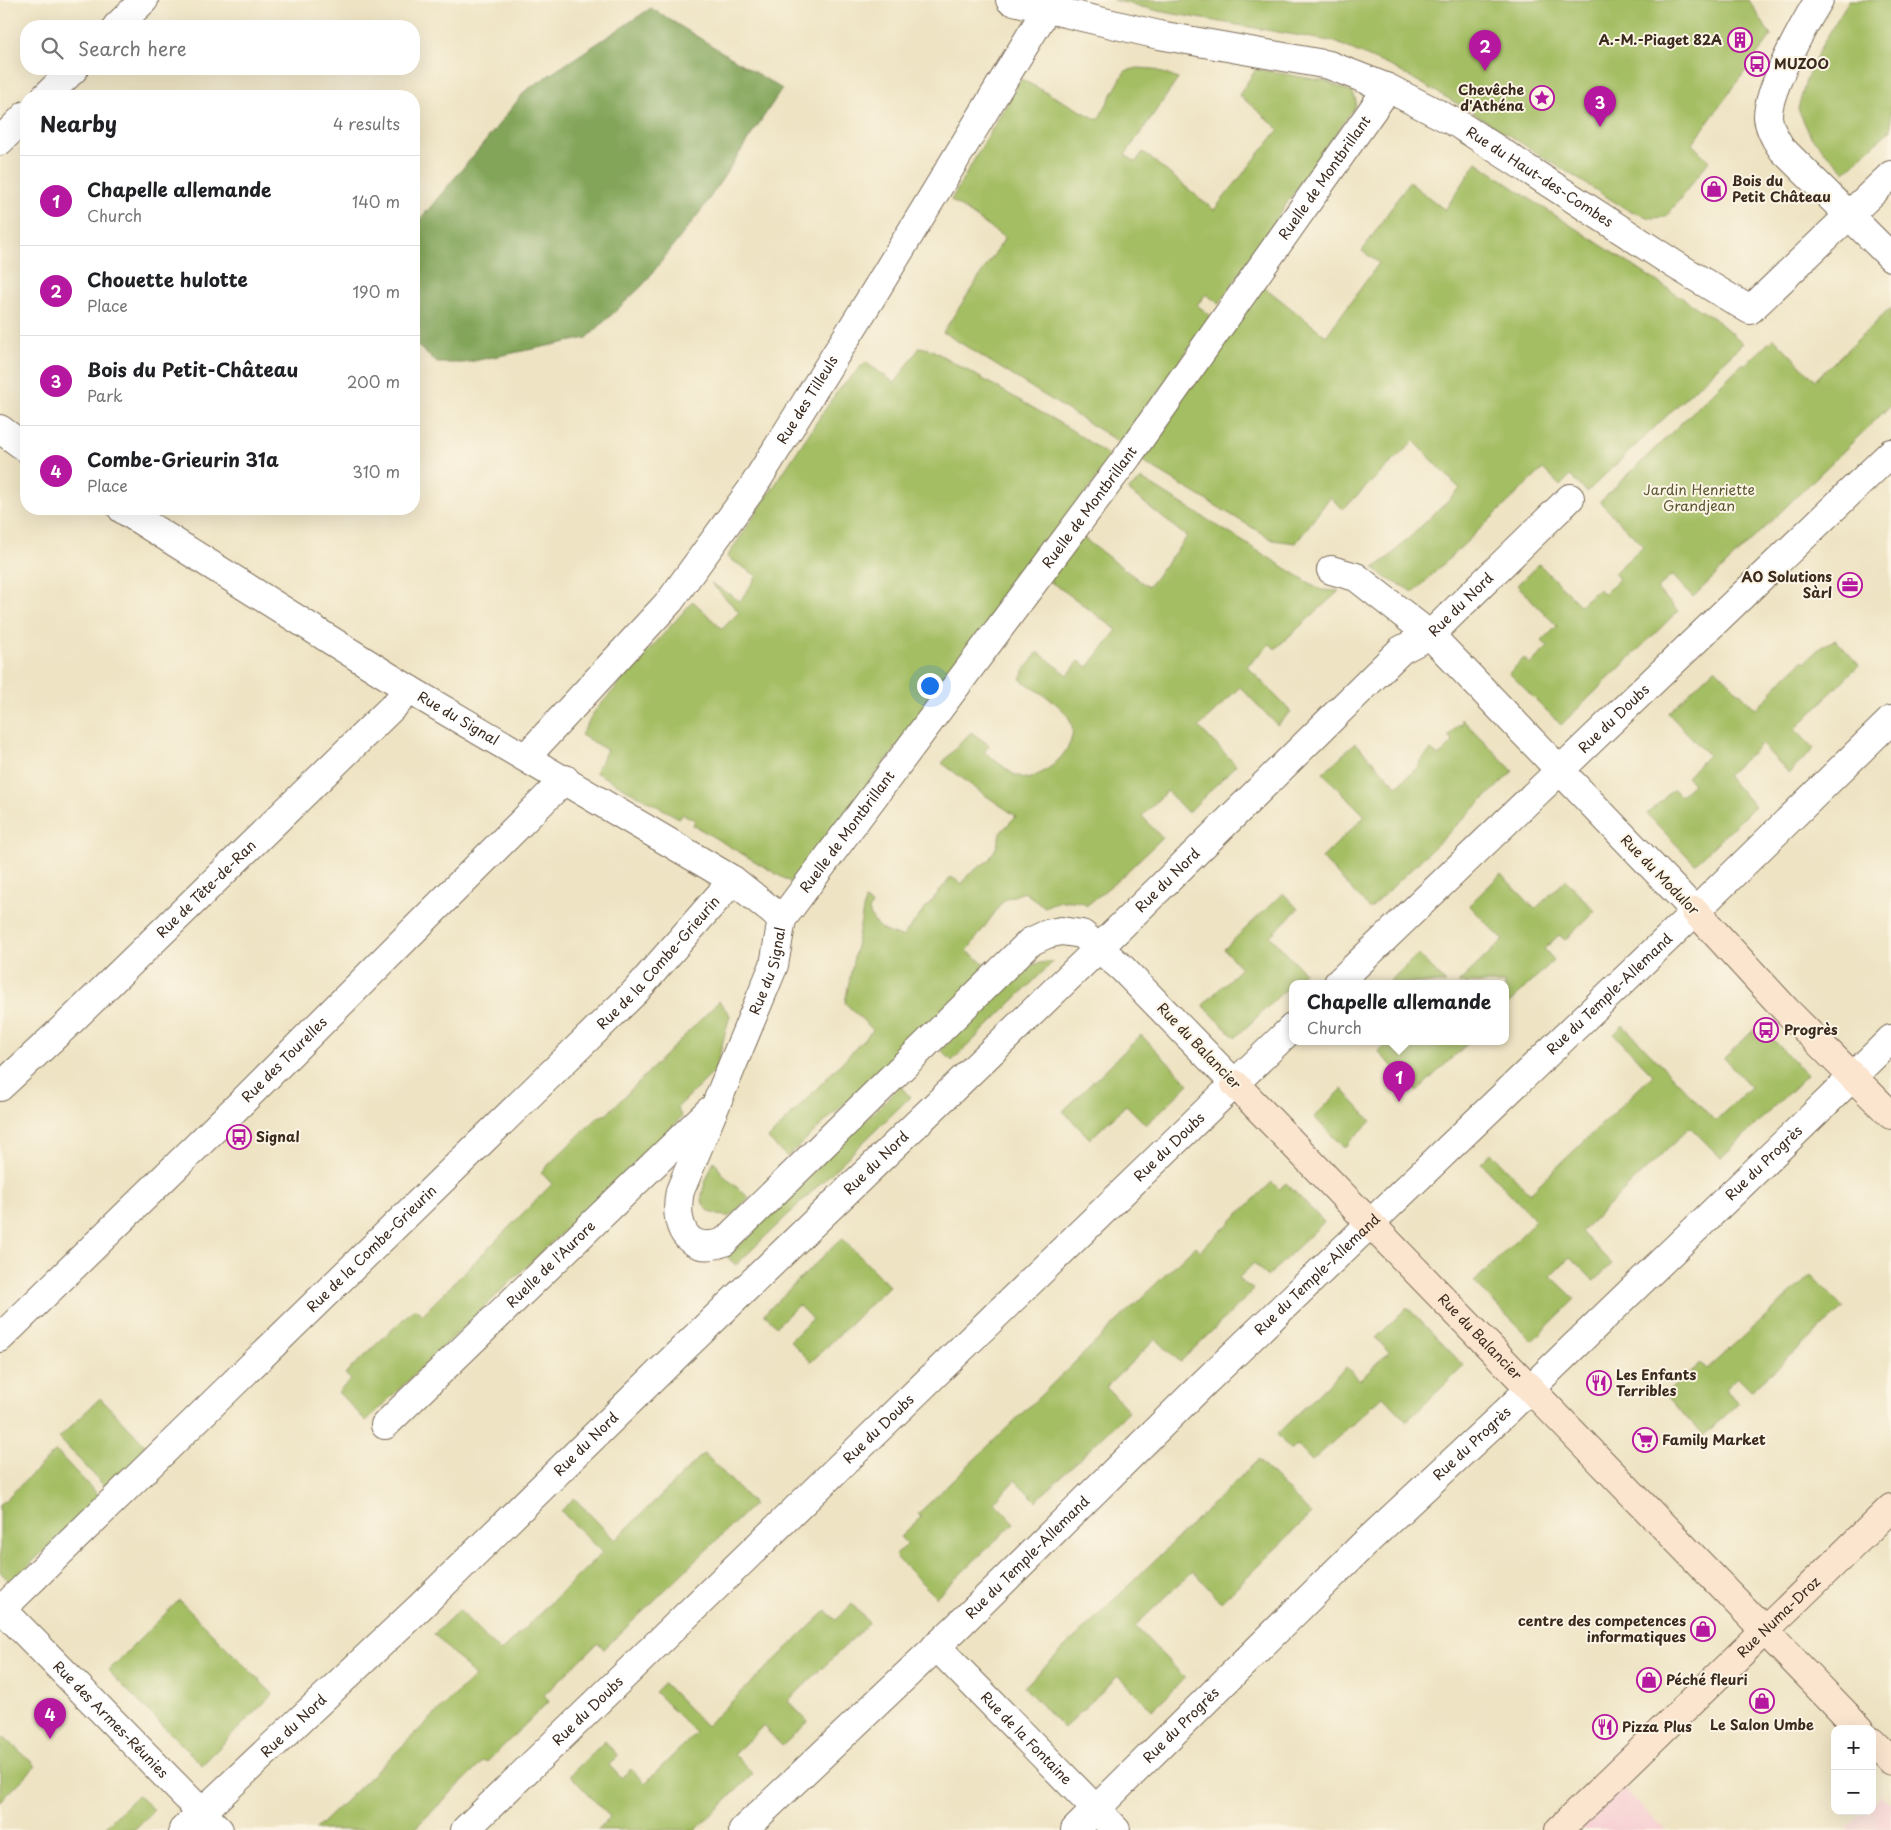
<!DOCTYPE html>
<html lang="en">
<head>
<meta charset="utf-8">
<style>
  :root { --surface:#fff; --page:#f6f6f6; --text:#202124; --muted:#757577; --line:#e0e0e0; --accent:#b5179e }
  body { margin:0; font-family:"Playpen Sans",sans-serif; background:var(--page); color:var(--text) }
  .controls { position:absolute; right:15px; bottom:15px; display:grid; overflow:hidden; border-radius:10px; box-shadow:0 5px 20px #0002 }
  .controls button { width:45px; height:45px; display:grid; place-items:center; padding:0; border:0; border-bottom:1px solid var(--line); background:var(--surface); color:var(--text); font:25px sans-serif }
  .you { position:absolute; left:929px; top:685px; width:18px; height:18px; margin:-12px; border:4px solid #fff; border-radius:50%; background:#1a73e8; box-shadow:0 0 0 8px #1a73e833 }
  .badge { display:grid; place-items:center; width:32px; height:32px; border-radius:50%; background:var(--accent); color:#fff; font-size:16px; font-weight:700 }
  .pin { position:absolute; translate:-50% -41px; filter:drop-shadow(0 1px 2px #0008) }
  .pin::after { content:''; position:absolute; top:26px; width:18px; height:15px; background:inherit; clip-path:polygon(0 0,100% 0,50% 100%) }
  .popup { position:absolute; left:1289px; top:980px; width:220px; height:65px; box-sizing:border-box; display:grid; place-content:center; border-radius:10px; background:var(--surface); filter:drop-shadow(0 1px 4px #0005); font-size:16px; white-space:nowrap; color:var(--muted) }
  .popup b { font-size:19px; color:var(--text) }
  .popup::after { content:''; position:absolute; left:50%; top:100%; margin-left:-10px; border:10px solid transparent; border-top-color:var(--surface) }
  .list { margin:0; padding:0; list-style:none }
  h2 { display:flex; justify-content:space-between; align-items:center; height:65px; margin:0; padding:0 20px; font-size:21px }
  h2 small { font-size:16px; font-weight:400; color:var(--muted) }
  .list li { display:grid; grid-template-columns:32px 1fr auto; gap:15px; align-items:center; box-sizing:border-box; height:90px; padding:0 20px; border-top:1px solid var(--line) }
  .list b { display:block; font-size:19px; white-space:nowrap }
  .list p { margin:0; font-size:16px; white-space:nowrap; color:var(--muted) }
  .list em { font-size:16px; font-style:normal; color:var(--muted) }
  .icon { flex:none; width:28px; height:28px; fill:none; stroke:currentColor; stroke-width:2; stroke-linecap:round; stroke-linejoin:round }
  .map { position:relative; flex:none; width:1891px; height:1830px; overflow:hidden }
  .search { position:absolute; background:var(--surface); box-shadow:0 5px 20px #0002; left:20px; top:20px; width:400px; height:55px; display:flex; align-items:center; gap:12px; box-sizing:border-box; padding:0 18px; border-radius:20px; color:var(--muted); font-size:19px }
  .panel { position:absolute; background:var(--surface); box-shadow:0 5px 20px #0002; left:20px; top:90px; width:400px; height:425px; border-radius:20px }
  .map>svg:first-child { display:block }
</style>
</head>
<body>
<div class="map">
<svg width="1891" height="1830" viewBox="0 0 1891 1830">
  <rect width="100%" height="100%" fill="#fcf5e5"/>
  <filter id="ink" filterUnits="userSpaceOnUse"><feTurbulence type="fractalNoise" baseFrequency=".02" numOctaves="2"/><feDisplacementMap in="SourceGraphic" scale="10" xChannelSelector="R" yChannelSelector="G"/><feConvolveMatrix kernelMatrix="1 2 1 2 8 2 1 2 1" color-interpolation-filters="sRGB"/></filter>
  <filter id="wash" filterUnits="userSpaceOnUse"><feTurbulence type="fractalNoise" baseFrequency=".0096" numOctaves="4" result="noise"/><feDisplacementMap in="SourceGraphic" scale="20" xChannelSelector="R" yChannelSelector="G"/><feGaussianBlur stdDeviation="1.12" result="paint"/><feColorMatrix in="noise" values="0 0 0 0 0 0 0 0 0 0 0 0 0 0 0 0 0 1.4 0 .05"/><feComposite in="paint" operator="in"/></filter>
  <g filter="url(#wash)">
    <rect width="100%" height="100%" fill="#eee3c3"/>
    <g fill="#f7cfd3">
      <polygon points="1622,1788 1665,1830 1580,1830"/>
      <polygon points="1882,1795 1891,1804 1891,1830 1846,1830 1865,1811 1872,1811 1872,1805"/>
    </g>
    <g fill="#a4be64" stroke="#707441">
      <polygon points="1113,0 1749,0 1771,36 1692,144 1709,161 1666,217 1650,218 1626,209 1467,109 1394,68 1335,42 1163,12"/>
      <polygon points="1849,0 1891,0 1891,129 1845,172 1811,137 1798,109 1807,77 1822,45"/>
      <polygon points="1138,68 1153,69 1178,79 1125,155 1136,162 1143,152 1214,210 1279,129 1239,95 1256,69 1325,81 1353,93 1356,101 1355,107 1311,167 1219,304 1206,294 1197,305 1211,316 1126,440 1117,441 943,332 1005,238 951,200 1021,79 1098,120 1125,71"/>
      <polygon points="1477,162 1521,193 1716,320 1743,343 1587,492 1570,476 1560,486 1543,469 1414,592 1384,577 1374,568 1388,558 1460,489 1414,441 1343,509 1330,497 1296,543 1273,540 1143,462 1143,453 1258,282 1326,336 1379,263 1362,251 1409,182 1445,210"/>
      <polygon points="1891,308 1891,405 1693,597 1672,575 1657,589 1678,611 1561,725 1509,673 1524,658 1530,664 1548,647 1542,641 1557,626 1517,585 1539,564 1580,605 1598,589 1604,594 1619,579 1614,573 1643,546 1600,502 1742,364 1746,364 1774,338 1815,380"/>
      <polygon points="920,347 932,350 1070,429 1108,455 1110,460 924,713 790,882 693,825 695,820 683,814 679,818 595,772 607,750 581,735 594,712 693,601 722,629 739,612 711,583 740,601 757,576 727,557 836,393 865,362 895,383"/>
      <path d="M1142,479L1321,590L1339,591L1275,649L1270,644L1247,666L1291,712L1277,725L1240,687L1199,727L1236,765L1188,813L1167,791L1142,816L1162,838L1118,880L1086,906L1084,903C1070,899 1057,900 1045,907L1024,892L1004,900L967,951L991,968L787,1157L768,1139L873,1030L845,1003L865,900L872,905L869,909C872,927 885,932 902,937L951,877L962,884L968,875L989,860L997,846L1000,833L1016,816L979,791L942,763L971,732L989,745L984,752L1013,774L1028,779C1043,773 1055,766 1065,752C1090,715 1046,698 1020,679L1025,669L1038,652L1068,675L1079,661L1088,667L1117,630L1067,593L1049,581L1082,537L1148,587L1187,537L1128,490Z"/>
      <polygon points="1836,640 1859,665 1795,729 1814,749 1789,773 1761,744 1727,776 1755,806 1695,864 1647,814 1674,789 1680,796 1693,784 1687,777 1708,755 1668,713 1715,668 1756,709 1773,693 1771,691 1803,660 1805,662 1823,645"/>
      <polygon points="1462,719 1513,771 1370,909 1322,858 1365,816 1323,773 1355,743 1397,786 1419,766 1420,764 1419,762 1431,750 1439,756 1453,742 1448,737 1458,725 1462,725"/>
      <polygon points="1501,874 1535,909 1566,880 1595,911 1565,940 1559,935 1544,949 1554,960 1505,1007 1505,983 1458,983 1503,940 1469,905"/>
      <polygon points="1283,893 1298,909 1270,936 1304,972 1235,1038 1203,1005 1241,968 1224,949"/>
      <polygon points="1418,954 1446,983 1388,983"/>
      <polygon points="1046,962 1053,962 952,1061 941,1050 1026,963 1029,965"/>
      <polygon points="719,1001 730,1015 715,1071 677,1108 682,1117 366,1421 338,1392 351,1380 345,1374 415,1308 422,1315 552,1184 541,1172 598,1117 607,1114"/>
      <polygon points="1623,1025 1715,1121 1751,1087 1724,1058 1759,1025 1807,1075 1721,1158 1690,1127 1581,1232 1612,1264 1594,1281 1570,1257 1551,1276 1575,1299 1532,1341 1474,1282 1536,1221 1481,1163 1491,1153 1530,1193 1653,1075 1614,1034"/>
      <polygon points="1141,1035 1189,1084 1146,1125 1126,1105 1090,1139 1063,1111"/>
      <polygon points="1392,1041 1470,1041 1417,1091 1378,1052 1388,1042 1390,1043"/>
      <polygon points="900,1086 910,1097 736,1265 727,1257"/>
      <polygon points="1342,1089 1371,1121 1344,1148 1314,1117"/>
      <path d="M714,1161L723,1175L749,1198L730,1216C718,1217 700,1211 702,1195C703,1185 710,1171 714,1161Z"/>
      <polygon points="1272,1182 1279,1189 1286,1183 1324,1222 1267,1277 1254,1263 1238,1279 1254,1290 1180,1362 1156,1339 1106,1387 1129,1411 1036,1501 1015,1480 994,1502 1014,1523 936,1597 895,1556 907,1544 900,1537 921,1517 918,1514 1195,1246 1200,1251"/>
      <polygon points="842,1238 889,1286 811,1362 790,1341 812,1319 798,1305 777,1326 764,1314"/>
      <polygon points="1811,1275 1844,1308 1751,1391 1737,1377 1725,1389 1739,1403 1703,1436 1665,1394 1701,1363 1707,1369"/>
      <polygon points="1407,1307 1464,1366 1407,1421 1383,1396 1312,1461 1297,1445 1291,1451 1277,1434 1346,1367 1360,1380 1389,1352 1376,1338"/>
      <polygon points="100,1398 152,1452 111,1493 59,1438"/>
      <polygon points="56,1451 99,1496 11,1583 0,1572 0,1505"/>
      <polygon points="704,1453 754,1504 604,1649 598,1643 544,1695 549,1701 486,1763 484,1761 413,1830 315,1830 475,1676 434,1634 459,1610 500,1652 602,1553 561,1511 574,1498 615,1540"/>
      <polygon points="1258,1460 1311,1514 1221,1602 1193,1571 1135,1626 1185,1678 1152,1710 1118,1676 1064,1728 1024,1687"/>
      <polygon points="179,1600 273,1694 202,1765 108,1671"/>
      <polygon points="852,1604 869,1623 788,1701 808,1722 782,1746 763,1726 734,1754 753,1774 696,1830 597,1830 610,1817 570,1775 605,1741 618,1756 609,1765 621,1778 631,1769 645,1783 696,1733 655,1692 664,1683 706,1726 826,1611 836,1620"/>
      <polygon points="4,1737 36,1766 0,1802 0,1741"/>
      <polygon points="137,1795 154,1810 134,1830 102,1830"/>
    </g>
    <polygon fill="#83a55a" stroke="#5f683c" points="651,8 782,89 703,208 643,285 587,338 464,363 437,363 414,343 414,231 421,218 484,143 525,91"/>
  </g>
  <g filter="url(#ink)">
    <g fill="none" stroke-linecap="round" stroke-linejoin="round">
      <defs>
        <g id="street">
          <path id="s1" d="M1010,0L1159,35L1329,65L1388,88L1458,124L1677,266L1750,310L1891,175"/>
          <path d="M1819,0C1804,24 1767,91 1768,117C1769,129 1775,139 1782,149L1891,257"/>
          <polyline points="117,26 144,0"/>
          <polyline points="46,96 74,69"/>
          <polyline points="0,141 26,115"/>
          <polyline points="0,429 26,448"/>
          <path id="s2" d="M122,509L410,690L733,880L782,919"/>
          <polyline points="1331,570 1356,577 1430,635 1695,911"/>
          <path id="s3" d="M526,757L670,601L751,490L871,298L1046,10"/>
          <path id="s4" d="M1338,983L1891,453"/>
          <path id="s5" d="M1235,1084L1122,968L1082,934L1061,931L1047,934L1030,942L724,1242C686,1256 673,1224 680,1191L774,965L782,919L1128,456L1388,88"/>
          <path id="s6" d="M0,1087L71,1021L410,690"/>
          <path id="s7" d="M0,1338L240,1104L565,779"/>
          <path id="s8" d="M385,1425L709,1111"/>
          <path id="s9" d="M2,1609L219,1830"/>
          <path id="s10" d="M0,1611L635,992L733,880"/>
          <path id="s11" d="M936,1646L1116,1830"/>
          <path id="s12" d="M183,1830L420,1607L682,1350L1099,948L1401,650L1430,635L1570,498"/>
          <path id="s13" d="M465,1830L1293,1027"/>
          <path id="s14" d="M743,1830L957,1627L1204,1383L1670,936L1891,720"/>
          <path id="s15" d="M1075,1830L1362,1546L1507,1411L1829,1100L1891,1039"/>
        </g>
        <g id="secondary">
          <polyline points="1695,911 1786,1010 1891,1115"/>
          <path id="s16" d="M1235,1084L1860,1729"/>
          <polyline points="1872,1741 1891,1760"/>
          <path id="s17" d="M1559,1830L1891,1508"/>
        </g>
      </defs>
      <use href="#street" stroke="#7a6b58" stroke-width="30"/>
      <use href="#secondary" stroke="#7a6b58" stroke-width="30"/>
      <use href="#street" stroke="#fff" stroke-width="28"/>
      <use href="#secondary" stroke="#fbe5cf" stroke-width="28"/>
    </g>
  </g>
  <defs>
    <symbol id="building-ring" viewBox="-11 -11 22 22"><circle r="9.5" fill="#fcf5e5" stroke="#b5179e" stroke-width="1.5"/><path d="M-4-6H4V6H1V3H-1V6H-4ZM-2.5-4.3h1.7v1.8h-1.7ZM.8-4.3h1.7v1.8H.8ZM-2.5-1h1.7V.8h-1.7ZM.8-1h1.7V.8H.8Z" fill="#b5179e"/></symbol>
    <symbol id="bus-ring" viewBox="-11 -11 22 22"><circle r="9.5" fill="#fcf5e5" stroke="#b5179e" stroke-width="1.5"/><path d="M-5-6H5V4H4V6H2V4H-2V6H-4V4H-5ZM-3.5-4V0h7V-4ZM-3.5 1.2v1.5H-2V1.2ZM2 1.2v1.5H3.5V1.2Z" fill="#b5179e"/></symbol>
    <symbol id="sight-ring" viewBox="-11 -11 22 22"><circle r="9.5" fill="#fcf5e5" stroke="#b5179e" stroke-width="1.5"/><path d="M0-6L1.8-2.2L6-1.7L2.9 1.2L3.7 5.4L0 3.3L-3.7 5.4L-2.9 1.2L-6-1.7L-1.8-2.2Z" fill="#b5179e"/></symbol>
    <symbol id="shop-ring" viewBox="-11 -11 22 22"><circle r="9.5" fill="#fcf5e5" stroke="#b5179e" stroke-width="1.5"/><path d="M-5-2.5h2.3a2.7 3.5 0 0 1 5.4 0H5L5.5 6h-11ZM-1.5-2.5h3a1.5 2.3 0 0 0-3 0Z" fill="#b5179e"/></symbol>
    <symbol id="office-ring" viewBox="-11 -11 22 22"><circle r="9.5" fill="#fcf5e5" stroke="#b5179e" stroke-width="1.5"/><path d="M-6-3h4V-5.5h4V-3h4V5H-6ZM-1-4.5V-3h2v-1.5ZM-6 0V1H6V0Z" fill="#b5179e"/></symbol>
    <symbol id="restaurant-ring" viewBox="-11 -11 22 22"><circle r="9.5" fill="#fcf5e5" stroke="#b5179e" stroke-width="1.5"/><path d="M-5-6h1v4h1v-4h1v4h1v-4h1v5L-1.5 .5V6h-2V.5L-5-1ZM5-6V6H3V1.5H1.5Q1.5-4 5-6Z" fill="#b5179e"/></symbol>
    <symbol id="supermarket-ring" viewBox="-11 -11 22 22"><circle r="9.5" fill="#fcf5e5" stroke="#b5179e" stroke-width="1.5"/><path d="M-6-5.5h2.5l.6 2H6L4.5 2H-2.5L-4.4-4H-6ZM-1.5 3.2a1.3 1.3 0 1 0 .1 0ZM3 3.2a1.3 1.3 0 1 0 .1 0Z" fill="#b5179e"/></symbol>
  </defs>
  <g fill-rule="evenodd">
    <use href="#building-ring" x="1726" y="26" width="28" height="28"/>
    <use href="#bus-ring" x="1743" y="50" width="28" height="28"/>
    <use href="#sight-ring" x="1528" y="84" width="28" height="28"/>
    <use href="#shop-ring" x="1700" y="175" width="28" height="28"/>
    <use href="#office-ring" x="1836" y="571" width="28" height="28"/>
    <use href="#bus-ring" x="1752" y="1016" width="28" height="28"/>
    <use href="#bus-ring" x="225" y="1123" width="28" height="28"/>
    <use href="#restaurant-ring" x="1585" y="1369" width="28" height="28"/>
    <use href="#supermarket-ring" x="1631" y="1426" width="28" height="28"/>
    <use href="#shop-ring" x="1689" y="1615" width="28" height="28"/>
    <use href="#shop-ring" x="1635" y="1666" width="28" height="28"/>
    <use href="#shop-ring" x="1748" y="1687" width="28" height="28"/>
    <use href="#restaurant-ring" x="1591" y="1713" width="28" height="28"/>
  </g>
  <g text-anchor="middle" stroke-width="4" stroke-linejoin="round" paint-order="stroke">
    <g font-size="14" font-weight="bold" fill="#3b2a1e" stroke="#fcf5e5" text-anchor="start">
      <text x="1722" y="45" text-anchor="end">A.-M.-Piaget 82A</text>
      <text x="1774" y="69">MUZOO</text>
      <text x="1524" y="95" text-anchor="end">Chevêche<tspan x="1524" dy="16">d'Athéna</tspan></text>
      <text x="1732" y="186">Bois du<tspan x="1732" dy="16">Petit Château</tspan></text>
      <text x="1832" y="582" text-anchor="end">AO Solutions<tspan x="1832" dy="16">Sàrl</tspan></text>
      <text x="1784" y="1035">Progrès</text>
      <text x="256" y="1142">Signal</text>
      <text x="1616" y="1380">Les Enfants<tspan x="1616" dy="16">Terribles</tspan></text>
      <text x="1662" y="1445">Family Market</text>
      <text x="1686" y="1626" text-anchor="end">centre des competences<tspan x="1686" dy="16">informatiques</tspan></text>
      <text x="1666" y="1685">Péché fleuri</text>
      <text x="1762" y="1730" text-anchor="middle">Le Salon Umbe</text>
      <text x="1622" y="1732">Pizza Plus</text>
    </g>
    <g font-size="14" fill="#3b2a1e" stroke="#fcf5e5">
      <text dy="5" stroke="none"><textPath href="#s5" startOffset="1995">Ruelle de Montbrillant</textPath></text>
      <text dy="5" stroke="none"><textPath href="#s1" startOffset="565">Rue du Haut-des-Combes</textPath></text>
      <text dy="5" stroke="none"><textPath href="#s3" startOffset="456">Rue des Tilleuls</textPath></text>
      <text dy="5" stroke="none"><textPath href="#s5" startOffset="1590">Ruelle de Montbrillant</textPath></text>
      <text dy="5" stroke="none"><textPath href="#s12" startOffset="1772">Rue du Nord</textPath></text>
      <text dy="5" stroke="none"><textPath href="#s2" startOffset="396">Rue du Signal</textPath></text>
      <text dy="5" stroke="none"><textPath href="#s4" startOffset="382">Rue du Doubs</textPath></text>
      <text dy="5" stroke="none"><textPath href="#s5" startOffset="1185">Ruelle de Montbrillant</textPath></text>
      <text transform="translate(1660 875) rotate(46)" y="5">Rue du Modulor</text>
      <text dy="5" stroke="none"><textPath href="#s12" startOffset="1368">Rue du Nord</textPath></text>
      <text dy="5" stroke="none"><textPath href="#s6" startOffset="286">Rue de Tête-de-Ran</textPath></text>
      <text dy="5" stroke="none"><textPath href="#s10" startOffset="924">Rue de la Combe-Grieurin</textPath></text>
      <text dy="5" stroke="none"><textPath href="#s5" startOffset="1022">Rue du Signal</textPath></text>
      <text dy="5" stroke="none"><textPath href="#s14" startOffset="1204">Rue du Temple-Allemand</textPath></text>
      <text transform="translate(1199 1046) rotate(46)" y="5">Rue du Balancier</text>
      <text dy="5" stroke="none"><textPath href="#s7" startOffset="398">Rue des Tourelles</textPath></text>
      <text dy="5" stroke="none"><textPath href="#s13" startOffset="981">Rue du Doubs</textPath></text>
      <text dy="5" stroke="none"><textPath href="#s12" startOffset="962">Rue du Nord</textPath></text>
      <text dy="5" stroke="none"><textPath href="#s15" startOffset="959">Rue du Progrès</textPath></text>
      <text dy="5" stroke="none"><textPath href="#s10" startOffset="519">Rue de la Combe-Grieurin</textPath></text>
      <text dy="5" stroke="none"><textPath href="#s8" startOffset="231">Ruelle de l'Aurore</textPath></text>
      <text dy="5" stroke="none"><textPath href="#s14" startOffset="799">Rue du Temple-Allemand</textPath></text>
      <text dy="5" stroke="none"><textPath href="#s16" startOffset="352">Rue du Balancier</textPath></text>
      <text dy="5" stroke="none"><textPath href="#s13" startOffset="576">Rue du Doubs</textPath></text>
      <text dy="5" stroke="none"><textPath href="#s12" startOffset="558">Rue du Nord</textPath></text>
      <text dy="5" stroke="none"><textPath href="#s15" startOffset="554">Rue du Progrès</textPath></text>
      <text dy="5" stroke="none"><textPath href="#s14" startOffset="394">Rue du Temple-Allemand</textPath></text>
      <text dy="5" stroke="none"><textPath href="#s17" startOffset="306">Rue Numa-Droz</textPath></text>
      <text dy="5" stroke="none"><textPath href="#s13" startOffset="171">Rue du Doubs</textPath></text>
      <text dy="5" stroke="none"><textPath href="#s9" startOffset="155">Rue des Armes-Réunies</textPath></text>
      <text dy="5" stroke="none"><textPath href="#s15" startOffset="149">Rue du Progrès</textPath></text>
      <text dy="5" stroke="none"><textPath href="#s12" startOffset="152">Rue du Nord</textPath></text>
      <text dy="5" stroke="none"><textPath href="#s11" startOffset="129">Rue de la Fontaine</textPath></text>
    </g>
    <g font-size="14" fill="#5a5633" stroke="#fcf5e5">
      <text x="1699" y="495">Jardin Henriette<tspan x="1699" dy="16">Grandjean</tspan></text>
    </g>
  </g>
</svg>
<div class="controls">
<button>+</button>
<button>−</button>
</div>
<div class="you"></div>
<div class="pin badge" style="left:1399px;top:1102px">1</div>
<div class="popup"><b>Chapelle allemande</b>Church</div>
<div class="pin badge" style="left:1485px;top:71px">2</div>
<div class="pin badge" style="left:1600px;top:127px">3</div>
<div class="pin badge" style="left:50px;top:1739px">4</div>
<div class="search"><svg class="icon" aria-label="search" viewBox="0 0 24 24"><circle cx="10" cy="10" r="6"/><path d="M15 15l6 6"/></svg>Search here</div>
<section class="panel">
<h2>Nearby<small>4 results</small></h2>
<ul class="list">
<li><span class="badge">1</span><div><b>Chapelle allemande</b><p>Church</p></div><em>140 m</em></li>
<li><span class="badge">2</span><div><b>Chouette hulotte</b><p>Place</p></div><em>190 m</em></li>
<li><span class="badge">3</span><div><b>Bois du Petit-Château</b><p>Park</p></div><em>200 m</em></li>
<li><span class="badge">4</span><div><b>Combe-Grieurin 31a</b><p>Place</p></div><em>310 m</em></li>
</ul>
</section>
</div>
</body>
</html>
